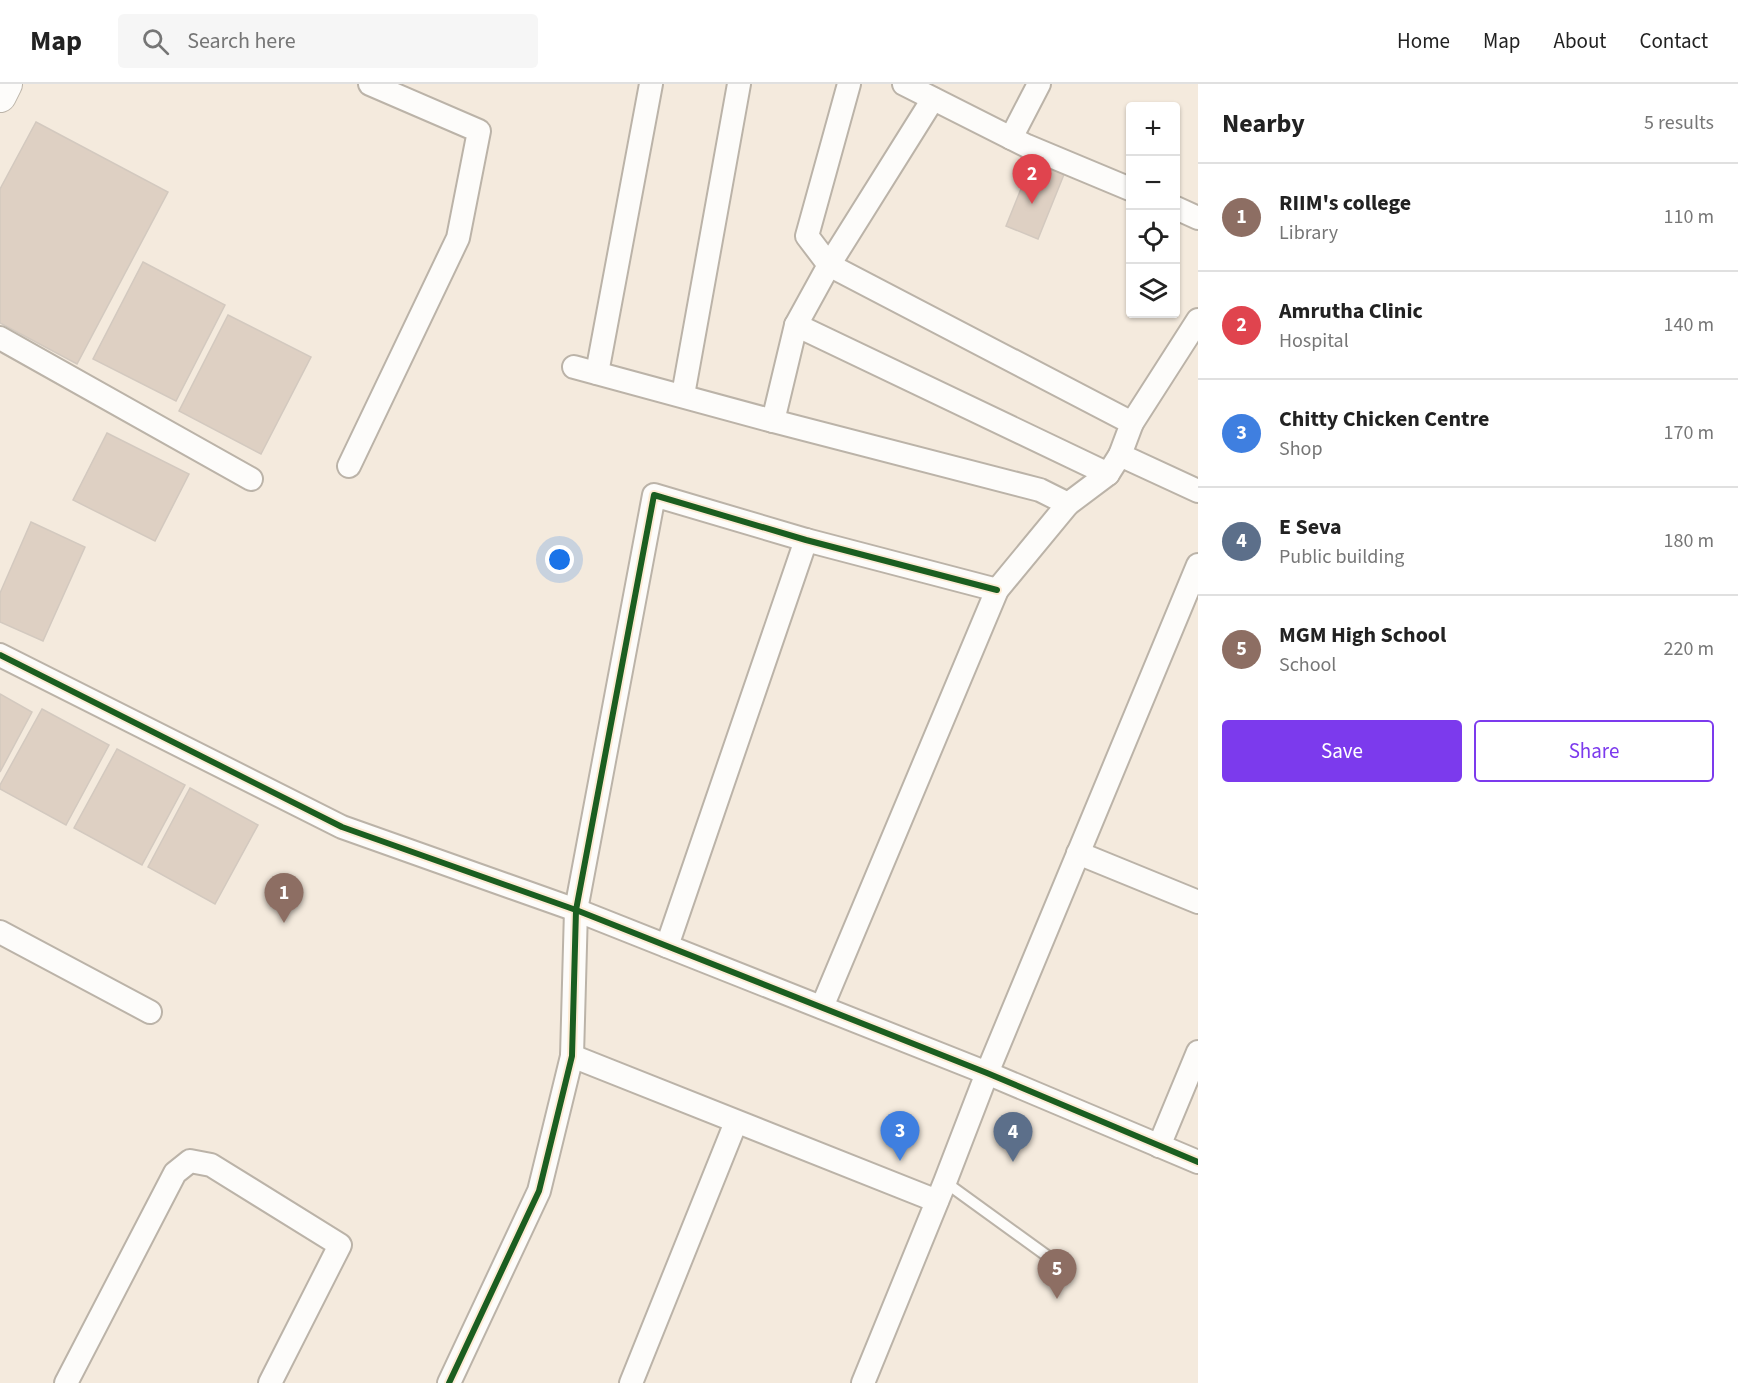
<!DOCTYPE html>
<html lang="en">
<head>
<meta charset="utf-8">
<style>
  :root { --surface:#fff; --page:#f6f6f6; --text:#222; --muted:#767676; --line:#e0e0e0; --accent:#7c3aed }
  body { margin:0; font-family:"Source Sans 3",sans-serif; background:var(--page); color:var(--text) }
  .controls { position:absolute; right:18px; top:18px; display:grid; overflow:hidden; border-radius:6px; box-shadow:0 2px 4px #0004 }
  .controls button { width:54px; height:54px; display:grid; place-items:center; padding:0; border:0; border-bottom:2px solid var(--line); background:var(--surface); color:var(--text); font:30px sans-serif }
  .you { position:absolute; left:560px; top:476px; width:21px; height:21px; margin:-15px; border:4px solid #fff; border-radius:50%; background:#1a73e8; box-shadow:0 0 0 9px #1a73e833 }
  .badge { display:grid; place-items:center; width:39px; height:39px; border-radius:50%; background:var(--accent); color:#fff; font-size:20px; font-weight:700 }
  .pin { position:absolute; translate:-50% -50px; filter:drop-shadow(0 2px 3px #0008) }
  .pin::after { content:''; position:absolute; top:32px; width:21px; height:18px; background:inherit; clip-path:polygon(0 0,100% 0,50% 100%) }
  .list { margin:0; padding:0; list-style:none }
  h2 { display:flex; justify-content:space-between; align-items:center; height:78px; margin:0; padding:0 24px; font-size:26px }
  h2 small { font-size:20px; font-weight:400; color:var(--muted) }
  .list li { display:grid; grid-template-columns:39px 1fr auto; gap:18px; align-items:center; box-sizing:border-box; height:108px; padding:0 24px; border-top:2px solid var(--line) }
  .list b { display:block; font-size:22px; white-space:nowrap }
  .list p { margin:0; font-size:20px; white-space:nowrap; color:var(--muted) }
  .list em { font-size:20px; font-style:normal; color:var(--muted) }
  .actions { display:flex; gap:12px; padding:18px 24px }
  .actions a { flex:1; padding:14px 0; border:2px solid var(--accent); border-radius:6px; text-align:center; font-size:21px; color:var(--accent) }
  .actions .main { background:var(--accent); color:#fff }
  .icon { flex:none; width:33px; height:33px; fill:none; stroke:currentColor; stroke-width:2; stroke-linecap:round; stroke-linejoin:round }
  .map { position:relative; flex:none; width:1198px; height:1299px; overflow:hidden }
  header { display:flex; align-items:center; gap:36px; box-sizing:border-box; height:84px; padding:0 30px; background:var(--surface); border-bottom:2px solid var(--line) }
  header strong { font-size:28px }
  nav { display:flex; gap:33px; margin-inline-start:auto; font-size:21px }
  .search { width:420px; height:54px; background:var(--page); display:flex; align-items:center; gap:15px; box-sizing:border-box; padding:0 21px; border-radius:6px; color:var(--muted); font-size:22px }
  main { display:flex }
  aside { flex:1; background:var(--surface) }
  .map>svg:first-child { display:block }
</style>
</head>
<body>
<header>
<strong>Map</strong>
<div class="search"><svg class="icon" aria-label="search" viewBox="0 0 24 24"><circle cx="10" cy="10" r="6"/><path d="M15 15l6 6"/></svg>Search here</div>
<nav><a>Home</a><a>Map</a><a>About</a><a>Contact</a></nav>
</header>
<main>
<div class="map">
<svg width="1198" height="1299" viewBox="0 0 1198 1299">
  <rect width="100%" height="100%" fill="#f4eadd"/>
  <g fill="#ded0c3" stroke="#d3c9bf" stroke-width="1.5">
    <polygon points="36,38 168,108 77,280 0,239 0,105"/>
    <polygon points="1033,75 1065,88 1038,155 1006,142"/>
    <polygon points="143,178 225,221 176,317 93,275"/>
    <polygon points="228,231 311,273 261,370 179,327"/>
    <polygon points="107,349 189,390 155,457 73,416"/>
    <polygon points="31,438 85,463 43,557 0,538 0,509"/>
    <polygon points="0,610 32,628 0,688"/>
    <polygon points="42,625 109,661 66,741 0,705 0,701"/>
    <polygon points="117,665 185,701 142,781 74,744"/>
    <polygon points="190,704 258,741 215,820 148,783"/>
  </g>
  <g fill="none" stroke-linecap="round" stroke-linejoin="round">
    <defs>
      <polyline id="lane" points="945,1098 1068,1187"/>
      <g id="street">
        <polyline points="904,0 1027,62 1130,105"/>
        <polyline points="933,15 829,181 1132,339 1120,371 1198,407"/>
        <polyline points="1011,54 1039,0"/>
        <polyline points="1176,124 1198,134"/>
        <polyline points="796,241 1108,390"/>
        <polyline points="0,254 251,395"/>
        <polyline points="574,283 773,337 1040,406 1068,420"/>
        <polyline points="597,289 651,0"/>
        <polyline points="683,311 739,0"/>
        <polyline points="773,337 796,241 829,181 807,152 849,0"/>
        <polyline points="1132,339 1198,236"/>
        <polyline points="349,382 458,154 479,47 370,0"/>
        <polyline points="0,571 342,743 576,826 987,989 1198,1078"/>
        <polyline points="1078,769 1198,818"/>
        <polyline points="0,848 150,928"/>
        <polyline points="667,862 806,456"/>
        <polyline points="822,923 997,506 1068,420 1108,390 1120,371"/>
        <polyline points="572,972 937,1117"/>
        <polyline points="1159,1062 1198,968"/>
        <polyline points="66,1299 175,1089 190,1077 211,1081 340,1161 270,1299"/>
        <polyline points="449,1299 539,1107 572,972 576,826 654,411 806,456 997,506"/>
        <polyline points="631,1299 736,1038"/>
        <polyline points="863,1299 945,1098 987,989 1198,481"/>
      </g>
      <polyline id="secondary" points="0,12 6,0"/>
    </defs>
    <use href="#lane" stroke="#bbb3a8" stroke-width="14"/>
    <use href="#street" stroke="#bbb3a8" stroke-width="26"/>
    <use href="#secondary" stroke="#bbb3a8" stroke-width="34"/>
    <use href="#lane" stroke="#fdfcfa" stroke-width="10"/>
    <use href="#street" stroke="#fdfcfa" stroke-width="22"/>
    <use href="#secondary" stroke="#fdfcfa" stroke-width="32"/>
    <defs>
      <g id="cycleway">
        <polyline points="0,571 342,743 576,826 987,989 1198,1078"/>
        <polyline points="449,1299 539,1107 572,972 576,826 654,411 806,456 997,506"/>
      </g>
    </defs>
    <use href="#cycleway" stroke="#fdebd4" stroke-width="10"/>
    <use href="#cycleway" stroke="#1b5e20" stroke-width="6"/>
  </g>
</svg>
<div class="controls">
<button>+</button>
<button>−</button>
<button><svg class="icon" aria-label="locate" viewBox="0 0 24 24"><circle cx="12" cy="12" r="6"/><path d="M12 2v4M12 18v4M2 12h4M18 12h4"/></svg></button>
<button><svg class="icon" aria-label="layers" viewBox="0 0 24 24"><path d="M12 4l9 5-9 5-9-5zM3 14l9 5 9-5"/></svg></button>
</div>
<div class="you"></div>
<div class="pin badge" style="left:284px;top:839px;background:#8d6e63">1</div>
<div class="pin badge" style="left:1032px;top:120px;background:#e0444e">2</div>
<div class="pin badge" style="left:900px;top:1077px;background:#3f7fe0">3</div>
<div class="pin badge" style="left:1013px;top:1078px;background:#5c6f8a">4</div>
<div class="pin badge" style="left:1057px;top:1215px;background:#8d6e63">5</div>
</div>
<aside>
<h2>Nearby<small>5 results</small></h2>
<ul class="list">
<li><span class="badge" style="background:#8d6e63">1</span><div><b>RIIM's college</b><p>Library</p></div><em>110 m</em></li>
<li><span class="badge" style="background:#e0444e">2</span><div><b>Amrutha Clinic</b><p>Hospital</p></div><em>140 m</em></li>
<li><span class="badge" style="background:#3f7fe0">3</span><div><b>Chitty Chicken Centre</b><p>Shop</p></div><em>170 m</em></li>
<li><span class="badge" style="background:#5c6f8a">4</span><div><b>E Seva</b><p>Public building</p></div><em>180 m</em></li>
<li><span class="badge" style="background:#8d6e63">5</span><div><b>MGM High School</b><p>School</p></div><em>220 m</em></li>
</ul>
<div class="actions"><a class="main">Save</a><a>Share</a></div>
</aside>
</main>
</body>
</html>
